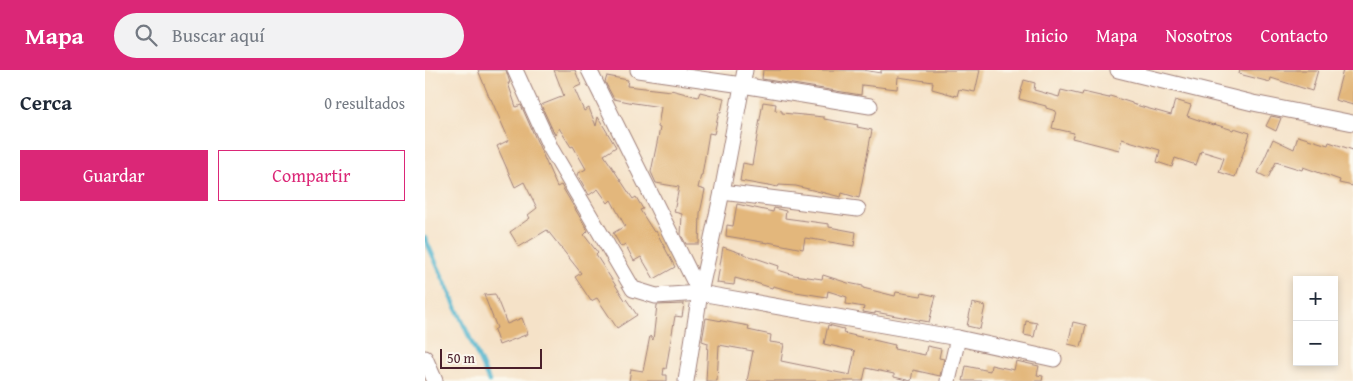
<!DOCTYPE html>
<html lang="es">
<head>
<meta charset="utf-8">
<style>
  :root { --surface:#fff; --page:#f2f2f3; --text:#1f2937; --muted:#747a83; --line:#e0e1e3; --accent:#db2777 }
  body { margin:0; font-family:"Gentium Book Plus",serif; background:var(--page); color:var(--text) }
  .controls { position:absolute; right:15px; bottom:15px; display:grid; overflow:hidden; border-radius:0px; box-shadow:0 2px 8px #0003 }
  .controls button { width:45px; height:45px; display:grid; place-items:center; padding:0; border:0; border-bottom:1px solid var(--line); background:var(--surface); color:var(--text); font:25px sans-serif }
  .scale { position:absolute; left:15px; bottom:12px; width:102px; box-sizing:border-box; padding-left:5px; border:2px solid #4a1f2b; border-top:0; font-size:14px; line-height:18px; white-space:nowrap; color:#4a1f2b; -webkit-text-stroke:4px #fbf7ec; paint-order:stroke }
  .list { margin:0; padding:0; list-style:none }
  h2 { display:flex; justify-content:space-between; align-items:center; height:65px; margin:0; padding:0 20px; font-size:21px }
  h2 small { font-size:16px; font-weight:400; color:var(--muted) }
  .actions { display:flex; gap:10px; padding:15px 20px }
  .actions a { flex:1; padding:11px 0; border:1px solid var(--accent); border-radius:0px; text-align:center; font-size:18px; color:var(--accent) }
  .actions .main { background:var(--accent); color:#fff }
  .icon { flex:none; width:28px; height:28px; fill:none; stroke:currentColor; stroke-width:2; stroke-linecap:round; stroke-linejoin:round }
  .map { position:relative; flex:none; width:928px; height:311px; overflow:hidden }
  header { display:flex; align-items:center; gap:30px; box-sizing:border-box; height:70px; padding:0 25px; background:var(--accent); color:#fff }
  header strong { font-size:24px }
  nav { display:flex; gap:28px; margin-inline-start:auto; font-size:18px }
  .search { width:350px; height:45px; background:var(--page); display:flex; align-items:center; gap:12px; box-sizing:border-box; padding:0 18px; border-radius:28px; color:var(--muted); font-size:19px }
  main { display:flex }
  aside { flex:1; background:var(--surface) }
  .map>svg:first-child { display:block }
</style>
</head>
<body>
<header>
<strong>Mapa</strong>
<div class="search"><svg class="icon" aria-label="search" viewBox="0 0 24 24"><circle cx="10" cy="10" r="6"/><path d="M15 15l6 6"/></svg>Buscar aquí</div>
<nav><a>Inicio</a><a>Mapa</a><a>Nosotros</a><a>Contacto</a></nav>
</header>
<main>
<aside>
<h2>Cerca<small>0 resultados</small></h2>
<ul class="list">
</ul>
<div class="actions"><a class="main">Guardar</a><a>Compartir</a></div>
</aside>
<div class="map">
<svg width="928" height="311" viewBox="0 0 928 311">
  <rect width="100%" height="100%" fill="#fbf7ec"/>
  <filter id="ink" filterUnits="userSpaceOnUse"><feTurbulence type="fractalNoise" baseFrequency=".02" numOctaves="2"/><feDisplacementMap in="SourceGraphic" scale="10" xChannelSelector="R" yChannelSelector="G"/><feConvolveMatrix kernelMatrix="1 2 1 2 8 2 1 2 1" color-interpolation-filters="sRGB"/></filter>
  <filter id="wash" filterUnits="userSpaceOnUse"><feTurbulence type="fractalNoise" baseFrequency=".0096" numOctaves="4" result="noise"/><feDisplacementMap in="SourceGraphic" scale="20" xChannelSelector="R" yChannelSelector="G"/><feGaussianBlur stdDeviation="1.12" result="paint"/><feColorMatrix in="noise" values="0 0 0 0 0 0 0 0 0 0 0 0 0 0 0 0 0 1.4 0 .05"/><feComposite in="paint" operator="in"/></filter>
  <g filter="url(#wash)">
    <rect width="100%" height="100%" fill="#f5e2c8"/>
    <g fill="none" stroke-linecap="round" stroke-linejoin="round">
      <polyline stroke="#4eb4cd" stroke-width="4.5" points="0,168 64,311"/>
    </g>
    <g id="blocks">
      <g fill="#e3b77b">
        <polygon points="53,0 81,0 85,13 83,13 91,37 96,35 132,117 136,115 163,161 159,165 173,183 171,185 200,230 201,229 212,245 192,258 172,228 166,231 150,207 156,203 122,160 94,177 85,162 105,148 103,145 112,138 99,112 90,117 72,76 84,70 66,29 65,29"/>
        <polygon points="129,0 150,0 156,15 149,18 159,41 164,38 171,56 173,47 191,77 179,85 208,129 211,127 218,139 215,140 229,162 231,161 250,197 229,209 216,187 209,191 200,174 196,177 188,163 200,156 186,130 183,133 173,119 164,125 152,104 161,99 148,76 146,77 134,58 130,65 116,35 139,26"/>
        <polygon points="338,0 438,0 456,3 456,0 555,0 550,22 534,19 532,26 507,19 508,12 473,7 472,19 437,15 436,25 337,9"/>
        <polygon points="815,0 893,0 887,21 846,8 845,12 814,4"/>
        <polygon points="918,0 928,0 928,35 910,30"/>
        <polygon points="182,6 203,10 202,16 246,21 246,20 273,27 275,22 299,28 296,42 294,42 289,64 284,63 277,105 276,105 273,118 280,120 275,143 274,174 261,174 256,165 257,144 249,142 254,117 231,113 226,102 235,58 233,57 236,37 209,33 189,29 180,12"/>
        <polygon points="599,10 610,13 609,20 634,27 636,20 657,25 658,22 684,28 685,26 707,33 707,34 746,45 750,30 766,35 762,46 788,55 789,54 808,60 809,58 825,63 810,107 794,102 799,88 776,81 771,95 750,88 747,97 732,92 735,80 697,69 694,80 647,68 649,63 627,58 631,41 621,38 621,36 594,29"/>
        <polygon points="338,32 351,34 350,40 357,41 357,43 399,47 399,49 433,55 432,57 447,60 434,128 417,123 416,127 371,116 354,115 353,117 343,115 343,116 315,111 318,93 327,95"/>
        <polygon points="846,46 856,48 851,61 841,56"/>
        <polygon points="873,66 903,75 904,72 928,80 928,116 914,113 915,110 878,97 877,100 851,92 843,108 833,103 848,69 869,79"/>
        <polygon points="312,134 348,142 349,138 361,141 360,148 404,154 404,157 431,162 429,176 380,168 378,179 343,172 343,173 301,166 302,155 308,156"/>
        <polygon points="298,177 354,196 353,200 369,205 397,209 398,205 423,213 438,216 438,218 470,226 471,222 496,226 497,223 511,226 504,252 450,242 450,244 438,242 439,237 421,234 422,227 403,221 402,227 371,222 348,216 347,218 328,212 328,213 310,208 309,215 292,213"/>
        <polygon points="70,224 82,254 97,248 103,264 74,275 69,260 72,258 59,225"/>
        <polygon points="547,233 560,236 555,259 542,256"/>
        <polygon points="259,234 257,247 250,246 241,299 239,298 238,305 242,305 242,311 204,311 206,299 218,301 225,266 228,270 232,235"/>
        <polygon points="281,248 324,256 323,260 346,265 345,272 359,274 356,291 425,305 430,281 399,274 403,255 419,259 418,263 470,275 469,279 500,285 502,276 516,279 514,288 519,289 515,306 488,300 486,311 469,307 469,304 441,298 438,311 322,311 328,281 294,275 292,311 281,311 283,273 277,271"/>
        <polygon points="601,251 612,253 609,267 599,265"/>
        <polygon points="648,252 661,255 656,277 643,274"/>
        <polygon points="591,291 614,296 612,305 618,306 617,311 538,311 541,296 565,301 566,295 589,300"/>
      </g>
    </g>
  </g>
  <g filter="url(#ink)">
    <use href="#blocks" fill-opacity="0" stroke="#a0807a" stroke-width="1"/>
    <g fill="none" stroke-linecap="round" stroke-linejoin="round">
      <defs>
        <g id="minor">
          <polyline points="90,0 126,79 208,219 231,226 275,223 533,268 629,289"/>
          <polyline points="164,0 275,223"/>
          <polyline points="213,0 317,15 445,36"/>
          <polyline points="693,0 828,33 928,53"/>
          <polyline points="297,122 433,139"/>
          <polyline points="0,288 10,311"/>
          <polyline points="261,311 275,223 297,122 320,0"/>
          <polyline points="523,311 533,268"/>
        </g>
      </defs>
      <use href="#minor" stroke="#a0807a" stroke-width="17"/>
      <use href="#minor" stroke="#fff" stroke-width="15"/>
    </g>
  </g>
</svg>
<div class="controls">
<button>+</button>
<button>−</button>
</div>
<div class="scale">50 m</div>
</div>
</main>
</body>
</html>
